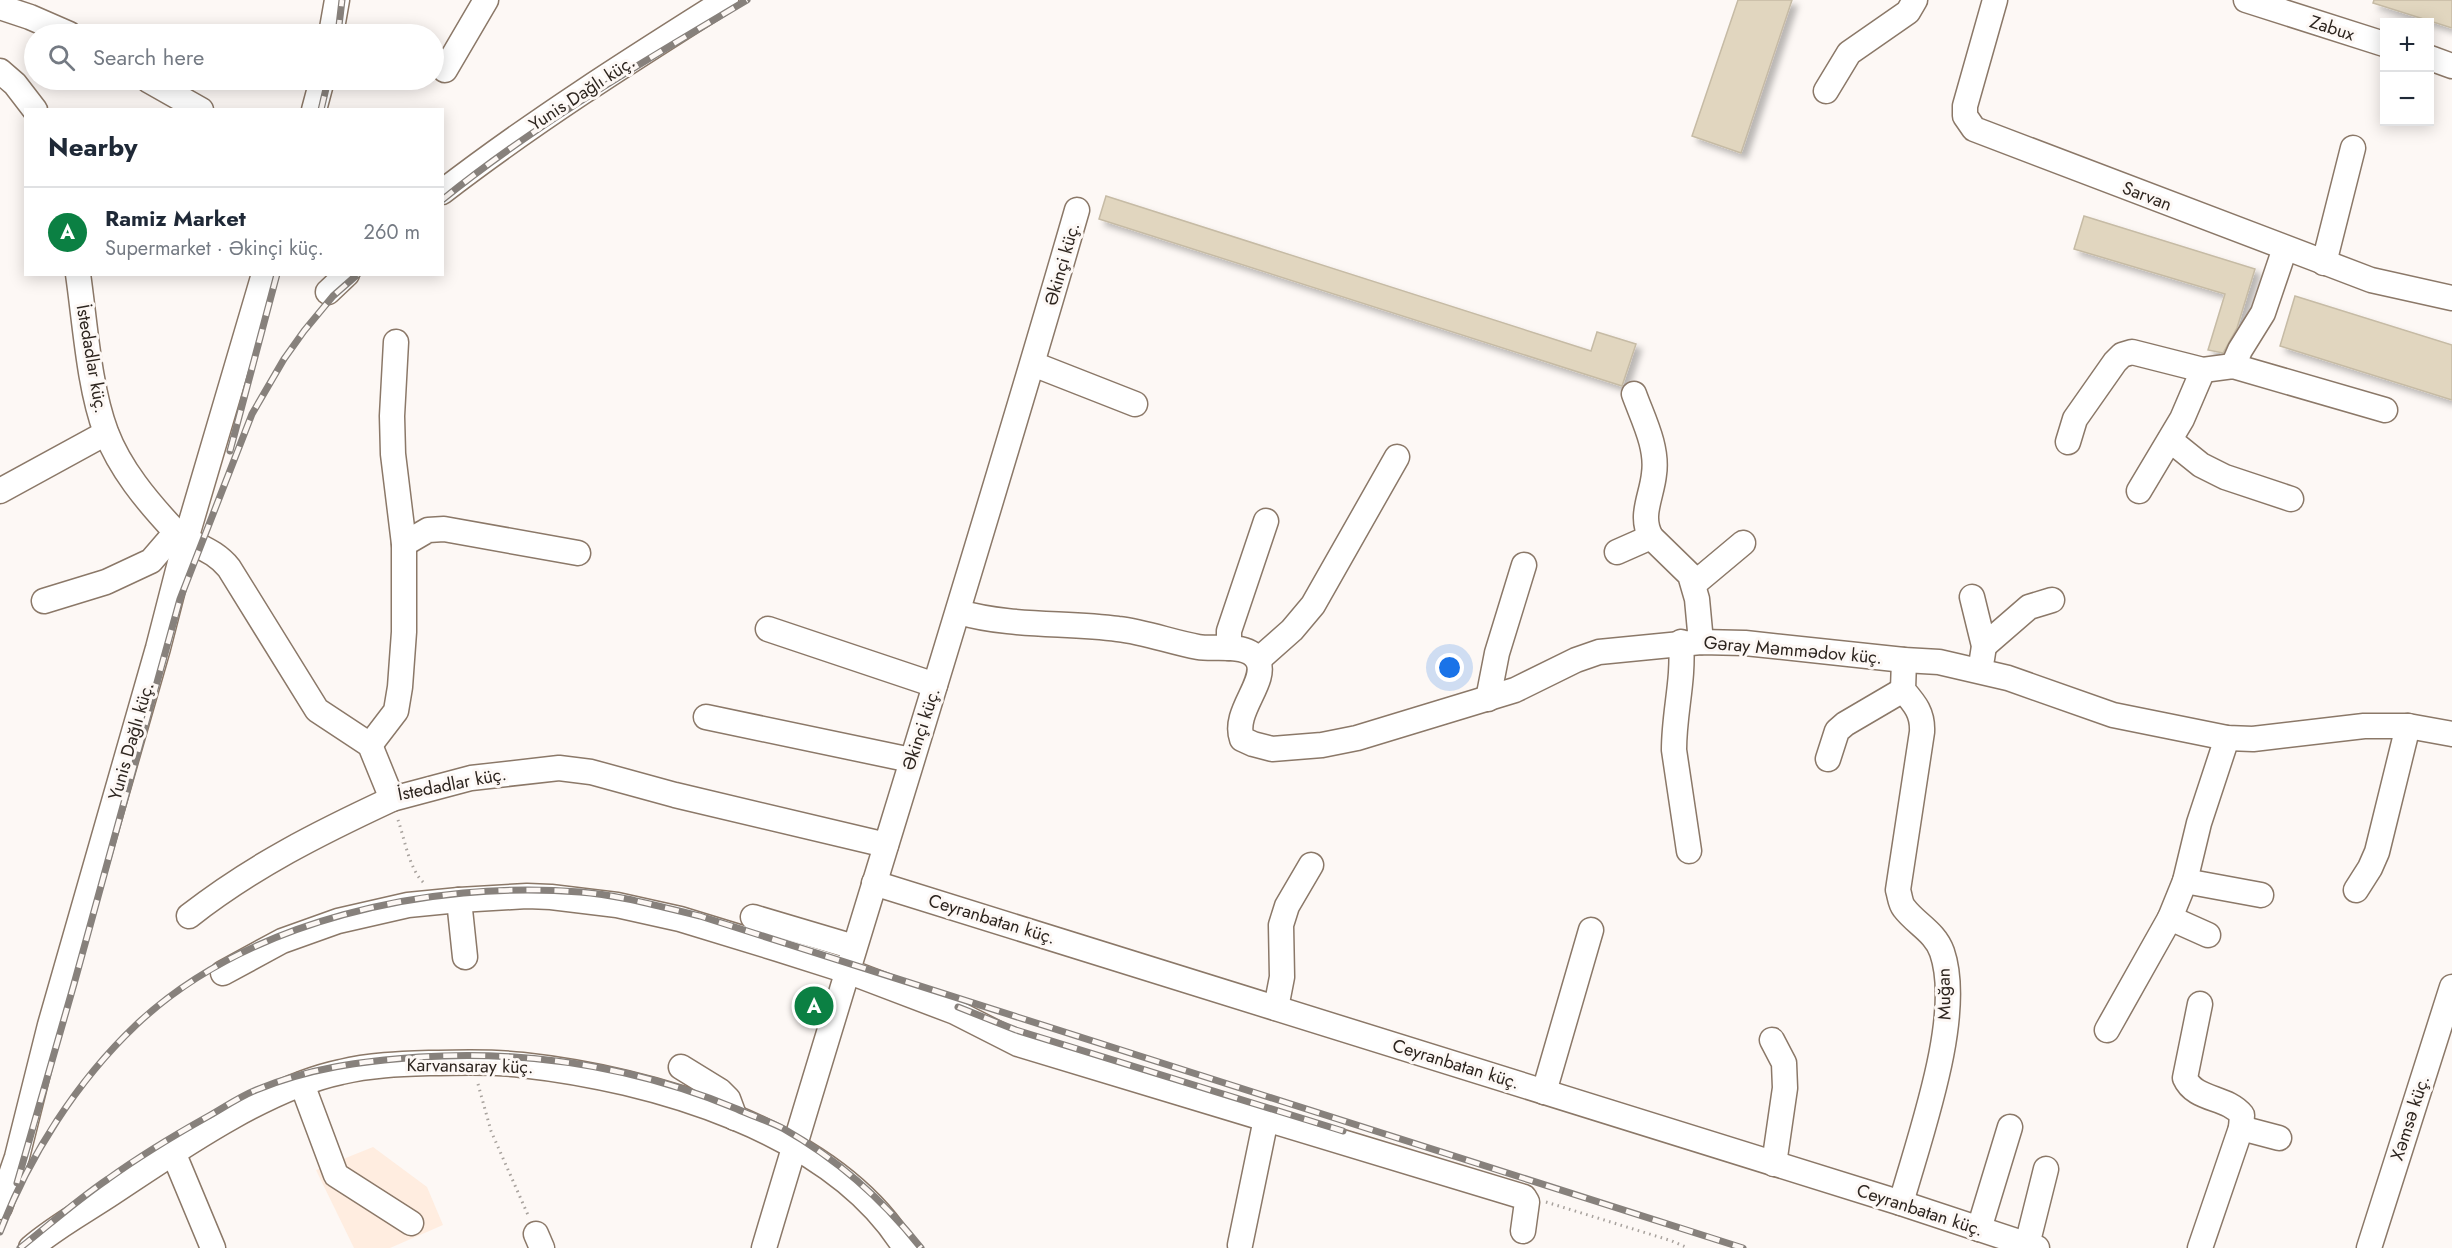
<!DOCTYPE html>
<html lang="en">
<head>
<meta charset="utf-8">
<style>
  :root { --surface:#fff; --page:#f2f2f3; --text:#1f2937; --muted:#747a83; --line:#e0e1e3; --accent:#0b8043 }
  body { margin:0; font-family:Jost,sans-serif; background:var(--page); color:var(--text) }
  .controls { position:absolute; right:18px; top:18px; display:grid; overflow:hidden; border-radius:0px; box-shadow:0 3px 15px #0003 }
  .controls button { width:54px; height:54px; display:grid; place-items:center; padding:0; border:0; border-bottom:2px solid var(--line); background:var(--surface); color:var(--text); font:30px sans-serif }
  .you { position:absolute; left:1450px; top:668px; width:21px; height:21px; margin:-15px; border:4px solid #fff; border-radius:50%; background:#1a73e8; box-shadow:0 0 0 9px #1a73e833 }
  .badge { display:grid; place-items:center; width:39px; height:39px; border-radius:50%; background:var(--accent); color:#fff; font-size:20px; font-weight:700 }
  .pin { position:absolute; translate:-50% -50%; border:3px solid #fff; box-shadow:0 2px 6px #0006 }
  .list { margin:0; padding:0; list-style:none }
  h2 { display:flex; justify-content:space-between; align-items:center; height:78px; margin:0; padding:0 24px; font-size:26px }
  h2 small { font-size:20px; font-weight:400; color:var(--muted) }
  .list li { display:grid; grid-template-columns:39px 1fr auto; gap:18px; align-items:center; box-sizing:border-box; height:90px; padding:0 24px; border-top:2px solid var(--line) }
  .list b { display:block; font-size:22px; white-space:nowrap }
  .list p { margin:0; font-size:20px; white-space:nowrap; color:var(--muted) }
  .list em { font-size:20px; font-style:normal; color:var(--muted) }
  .icon { flex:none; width:33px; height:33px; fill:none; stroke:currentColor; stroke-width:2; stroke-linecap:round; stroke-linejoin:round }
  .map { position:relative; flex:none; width:2452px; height:1248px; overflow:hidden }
  .search { position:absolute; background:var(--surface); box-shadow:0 3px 15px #0003; left:24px; top:24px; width:420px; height:66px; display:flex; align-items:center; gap:15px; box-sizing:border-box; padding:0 21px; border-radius:33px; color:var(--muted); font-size:22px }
  .panel { position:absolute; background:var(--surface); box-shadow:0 3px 15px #0003; left:24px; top:108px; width:420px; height:168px; border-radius:0px }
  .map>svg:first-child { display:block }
</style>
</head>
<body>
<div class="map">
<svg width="2452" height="1248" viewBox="0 0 2452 1248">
  <defs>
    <filter id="shadow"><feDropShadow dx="5.5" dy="5.5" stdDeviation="3" flood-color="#0004"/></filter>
  </defs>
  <rect width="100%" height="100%" fill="#fdf8f5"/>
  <polygon fill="#ffede0" points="373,1147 427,1187 443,1225 390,1248 354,1248 316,1170"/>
  <g fill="#e1d6bf" stroke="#c6bba5" stroke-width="1.5" filter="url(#shadow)">
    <polygon points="1738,0 1792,0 1741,153 1692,136"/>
    <polygon points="2374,0 2452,0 2452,28 2373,3"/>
    <polygon points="1106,196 1591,351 1597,332 1636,344 1622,386 1099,219"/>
    <polygon points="2084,216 2255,269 2237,328 2223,353 2208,350 2225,294 2074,249"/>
    <polygon points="2295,296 2452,345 2452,400 2280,346"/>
  </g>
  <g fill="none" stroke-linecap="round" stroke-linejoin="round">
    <defs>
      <g id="minor">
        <polyline points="1995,0 1965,106 1965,116 1974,129 2371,280 2452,298"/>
        <polyline points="2246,0 2384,44"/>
        <polyline points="0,7 30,17 69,34"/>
        <polyline points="331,34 337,0"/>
        <polyline points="2430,58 2452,66"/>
        <polyline points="445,70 486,0"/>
        <polyline points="0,71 15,84 35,110"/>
        <polyline points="148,80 201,110"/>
        <polyline points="1826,91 1849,53 1908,12 1915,0"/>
        <polyline points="314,110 322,80"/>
        <path d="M442,192C533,122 629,61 726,0"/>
        <polyline points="2324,263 2353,148"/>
        <path d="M78,274C85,322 89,388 106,432C120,469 147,501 173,529C189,546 211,546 229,568L317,710L370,745L392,799L471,778L559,768L591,772L675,795L886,845"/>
        <polyline points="328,292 347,274"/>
        <polyline points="1033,364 1135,404"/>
        <polyline points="2233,366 2240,350 2263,313 2285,248"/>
        <path d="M1634,394C1643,419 1658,447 1654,474C1652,496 1639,516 1651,537L1690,575L1697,599L1701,642"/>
        <polyline points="2170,440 2201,465 2225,477 2291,499"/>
        <polyline points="2068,442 2075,419 2115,362 2122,355 2132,352 2203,370 2233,366 2385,410"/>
        <polyline points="0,491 106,433"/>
        <polyline points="2139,491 2182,419 2203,370"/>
        <polyline points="404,544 428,530 444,529 578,553"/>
        <polyline points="1617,552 1651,537"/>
        <polyline points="1694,584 1743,543"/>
        <polyline points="1972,597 1984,646 1982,659"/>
        <polyline points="44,601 106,582 151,561 176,532"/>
        <path d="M959,612C1010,627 1066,622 1118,629C1145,632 1171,642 1198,647C1215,650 1249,642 1258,661C1268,682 1232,712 1242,739L1253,744L1272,749L1322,745L1357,738L1515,690L1576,660L1599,652L1701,642L1745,643L1904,660L1939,662L2008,678L2113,715L2227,738L2253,739L2364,726H2408L2452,734"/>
        <polyline points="768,629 935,685"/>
        <path d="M1681,642C1684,681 1674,712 1674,750L1689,851"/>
        <polyline points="1984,646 2029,607 2052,600"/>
        <polyline points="1229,648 1229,631 1266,521"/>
        <polyline points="1258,660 1292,630 1313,605 1397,457"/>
        <polyline points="1488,699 1497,653 1524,565"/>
        <polyline points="706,717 911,760"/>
        <polyline points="370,745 396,711 400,687 404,632 404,544 393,454 392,416 396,342"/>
        <polyline points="1828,759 1837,731 1845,724 1903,690"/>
        <polyline points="2185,881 2261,895"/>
        <polyline points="874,883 1901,1203 2037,1248"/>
        <polyline points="2356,890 2370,868 2377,852 2408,726"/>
        <polyline points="459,900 465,957"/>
        <path d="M189,916C253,866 319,833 392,799"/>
        <polyline points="753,917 854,947"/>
        <polyline points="2170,918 2208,935"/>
        <polyline points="223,973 282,941 338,921 408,905 459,900 527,896 551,897 617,905 680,919 778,949 847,971 955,1012 1018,1044 1524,1197 1527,1202 1523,1231"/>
        <polyline points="1276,1008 1282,977 1281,925 1287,906 1311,865"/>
        <polyline points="2107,1030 2170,918 2185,881 2199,823 2227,738"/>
        <polyline points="1772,1040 1784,1063 1785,1088 1774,1164"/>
        <polyline points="681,1067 720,1091 728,1099 735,1118"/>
        <polyline points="302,1084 336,1175 411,1223"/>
        <polyline points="1544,1092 1591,930"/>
        <polyline points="2241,1128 2279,1138"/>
        <polyline points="173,1152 213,1248"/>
        <path d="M1901,1203C1919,1138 1964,1016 1942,952C1935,932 1916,924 1904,908C1900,903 1900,896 1898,890L1922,732C1923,713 1915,704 1903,690L1904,660"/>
        <polyline points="0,1207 17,1157 50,1025 158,648 186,539 264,274"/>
        <polyline points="1979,1229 2010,1127"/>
        <polyline points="536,1234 542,1248"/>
        <polyline points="1240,1245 1266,1119"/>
        <polyline points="2027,1245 2046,1169"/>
        <path d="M31,1248C55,1227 85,1211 112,1193C177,1150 265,1088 341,1072C370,1065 399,1064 429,1063C460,1063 491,1061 522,1065C650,1079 833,1130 905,1248"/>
        <path d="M764,1248C867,902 977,557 1077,210"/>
        <path d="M2200,1248L2241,1128L2242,1115C2227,1096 2195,1101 2185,1078L2200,1004"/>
        <polyline points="2369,1248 2452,987"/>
      </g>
    </defs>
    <use href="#minor" stroke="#8b7868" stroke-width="27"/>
    <g stroke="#a8a29d" stroke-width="3" stroke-dasharray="1.5 4.5" stroke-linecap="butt">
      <path d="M398,820C405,840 409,869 424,883"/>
      <polyline points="478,1084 491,1131 528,1215"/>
      <polyline points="1546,1202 1672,1241 1688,1248"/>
    </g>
    <use href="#minor" stroke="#fff" stroke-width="24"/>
    <defs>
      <g id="rail">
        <polyline points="338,34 342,0"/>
        <polyline points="321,110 328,80"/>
        <path d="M442,200C537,123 643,62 747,0"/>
        <polyline points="230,451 277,274"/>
        <polyline points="958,1007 1016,1030 1343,1131"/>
        <polyline points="17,1183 74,984 180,599 252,414 284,359 304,331 333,296 358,274"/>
        <path d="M0,1232C29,1156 77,1081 136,1025C247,920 431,880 580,892C620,895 661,907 700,916L1743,1248"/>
        <path d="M20,1248C49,1225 77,1200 108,1179C140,1156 173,1136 207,1117C223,1108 239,1097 256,1090C309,1068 362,1061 419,1057C529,1050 636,1067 737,1109C752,1116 769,1121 784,1129C837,1159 884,1201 921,1248"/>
      </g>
    </defs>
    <use href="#rail" stroke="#87817c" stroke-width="7"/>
    <use href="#rail" stroke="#fdf8f5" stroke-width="4.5" stroke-dasharray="14" stroke-linecap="butt"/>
  </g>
  <g text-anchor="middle" stroke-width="6" stroke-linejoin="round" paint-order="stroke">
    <g font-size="18" fill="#2d251f" stroke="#fdf8f5">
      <text transform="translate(2332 28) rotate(18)" y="6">Zabux</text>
      <text transform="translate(582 93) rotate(-33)" y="6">Yunis Dağlı küç.</text>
      <text transform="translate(2147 196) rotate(21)" y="6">Sarvan</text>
      <text transform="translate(1062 264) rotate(-74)" y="6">Əkinçi küç.</text>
      <text transform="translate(92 359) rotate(80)" y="6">İstedadlar küç.</text>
      <text transform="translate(1793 650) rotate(5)" y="6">Gəray Məmmədov küç.</text>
      <text transform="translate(921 729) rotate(-72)" y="6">Əkinçi küç.</text>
      <text transform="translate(131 741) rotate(-74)" y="6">Yunis Dağlı küç.</text>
      <text transform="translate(452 784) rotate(-11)" y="6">İstedadlar küç.</text>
      <text transform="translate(992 919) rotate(17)" y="6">Ceyranbatan küç.</text>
      <text transform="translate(1944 994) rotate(-91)" y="6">Muğan</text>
      <text transform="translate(1456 1064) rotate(17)" y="6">Ceyranbatan küç.</text>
      <text transform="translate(470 1066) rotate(1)" y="6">Karvansaray küç.</text>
      <text transform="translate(2410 1118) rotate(-72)" y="6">Xəmsə küç.</text>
      <text transform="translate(1920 1210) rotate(18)" y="6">Ceyranbatan küç.</text>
    </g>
  </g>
</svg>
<div class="controls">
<button>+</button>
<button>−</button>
</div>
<div class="you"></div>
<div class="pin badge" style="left:814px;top:1006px">A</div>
<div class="search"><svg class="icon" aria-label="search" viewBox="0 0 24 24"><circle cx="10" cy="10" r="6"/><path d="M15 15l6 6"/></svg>Search here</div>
<section class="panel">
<h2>Nearby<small></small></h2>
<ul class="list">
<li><span class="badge">A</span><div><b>Ramiz Market</b><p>Supermarket · Əkinçi küç.</p></div><em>260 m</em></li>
</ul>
</section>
</div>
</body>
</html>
